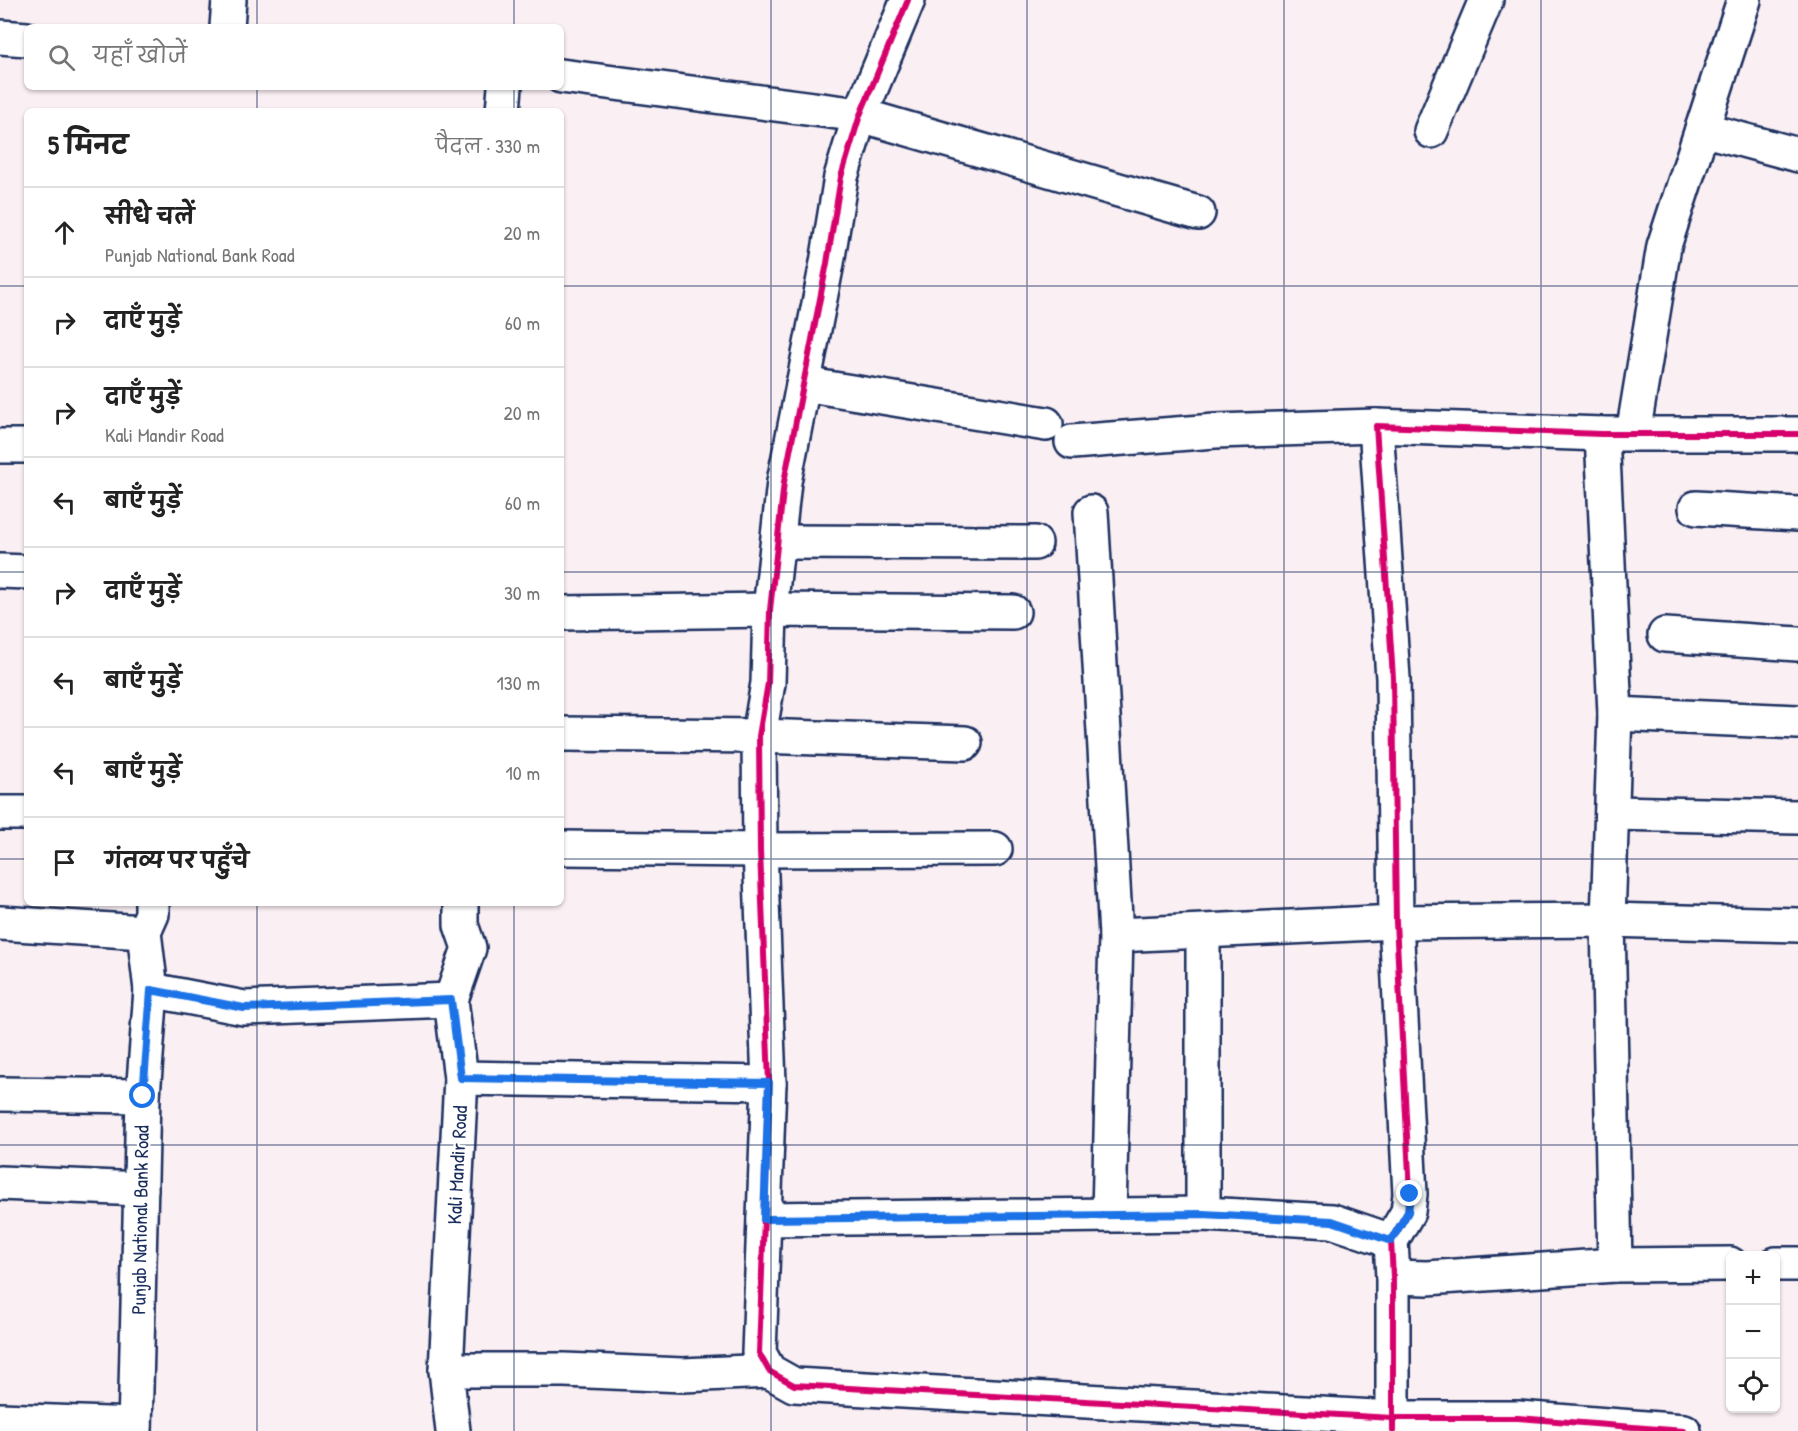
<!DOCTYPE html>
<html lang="hi">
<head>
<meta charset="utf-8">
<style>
  :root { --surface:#fff; --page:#f2f2f2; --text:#222; --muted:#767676; --line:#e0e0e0 }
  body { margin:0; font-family:"Patrick Hand","Playpen Sans Deva",sans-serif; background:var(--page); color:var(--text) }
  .controls { position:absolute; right:18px; bottom:18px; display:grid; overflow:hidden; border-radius:9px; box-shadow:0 2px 4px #0004 }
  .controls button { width:54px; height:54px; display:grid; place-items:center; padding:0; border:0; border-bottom:2px solid var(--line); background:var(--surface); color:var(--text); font:30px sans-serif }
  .stop { position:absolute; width:18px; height:18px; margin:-14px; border:4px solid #1a73e8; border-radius:50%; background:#fff }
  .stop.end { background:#1a73e8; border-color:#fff; box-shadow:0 2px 6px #0008 }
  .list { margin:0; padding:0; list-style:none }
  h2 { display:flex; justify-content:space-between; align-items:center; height:78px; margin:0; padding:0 24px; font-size:26px }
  h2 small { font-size:20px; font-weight:400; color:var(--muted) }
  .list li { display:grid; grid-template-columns:39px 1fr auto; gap:18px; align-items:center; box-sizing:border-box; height:90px; padding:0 24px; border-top:2px solid var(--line) }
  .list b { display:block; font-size:22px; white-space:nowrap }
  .list p { margin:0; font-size:20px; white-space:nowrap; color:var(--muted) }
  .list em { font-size:20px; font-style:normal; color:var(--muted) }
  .icon { flex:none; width:33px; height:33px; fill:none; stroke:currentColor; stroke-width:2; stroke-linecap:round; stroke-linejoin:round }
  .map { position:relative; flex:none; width:1798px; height:1431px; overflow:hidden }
  .search { position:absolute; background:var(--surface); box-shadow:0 2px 4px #0004; left:24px; top:24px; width:540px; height:66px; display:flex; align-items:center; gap:15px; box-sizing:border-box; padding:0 21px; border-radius:9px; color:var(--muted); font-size:22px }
  .panel { position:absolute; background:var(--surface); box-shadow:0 2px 4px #0004; left:24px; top:108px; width:540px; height:798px; border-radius:9px }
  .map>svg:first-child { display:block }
</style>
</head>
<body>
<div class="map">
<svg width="1798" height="1431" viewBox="0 0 1798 1431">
  <rect width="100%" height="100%" fill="#faeff3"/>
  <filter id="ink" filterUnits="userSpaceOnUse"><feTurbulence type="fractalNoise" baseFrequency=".0167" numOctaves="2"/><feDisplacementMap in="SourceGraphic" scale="12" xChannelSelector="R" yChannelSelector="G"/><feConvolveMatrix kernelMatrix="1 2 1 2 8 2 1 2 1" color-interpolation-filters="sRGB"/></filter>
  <g filter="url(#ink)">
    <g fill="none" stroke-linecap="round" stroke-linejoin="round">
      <defs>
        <g id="minor">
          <polyline points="908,0 860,115 841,177 827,263 784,482 770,610 768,683 759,736 760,850 769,1083 759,1353 769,1371 794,1385 1393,1418 1518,1418 1684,1431"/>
          <polyline points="227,27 229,0"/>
          <polyline points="0,37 27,39"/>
          <polyline points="561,76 860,115 1198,213"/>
          <polyline points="503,111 505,87"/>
          <polyline points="1702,129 1798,155"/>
          <polyline points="1431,131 1486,0"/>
          <polyline points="803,384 1046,424"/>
          <polyline points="1602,434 1615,714 1608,920 1615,1265"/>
          <polyline points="1633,434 1664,246 1744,0"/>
          <polyline points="1072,442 1215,431 1376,426"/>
          <polyline points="0,446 27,446"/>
          <polyline points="1696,508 1798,514"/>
          <polyline points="1091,512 1116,935 1109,1214"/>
          <polyline points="778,542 1035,543"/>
          <polyline points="0,571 27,572"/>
          <polyline points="561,613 770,610 1013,612"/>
          <polyline points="1665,635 1798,644"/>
          <polyline points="1615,714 1798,722"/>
          <polyline points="561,734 759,736 965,743"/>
          <polyline points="0,813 27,813"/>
          <polyline points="1612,813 1798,817"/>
          <polyline points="561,848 760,850 995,849"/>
          <polyline points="0,923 144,932"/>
          <polyline points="1203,932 1203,1214"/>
          <polyline points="1116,935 1396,922 1608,920 1798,925"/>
          <polyline points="151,990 244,1008 451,1000"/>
          <polyline points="461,1078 769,1083"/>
          <polyline points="0,1094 143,1096"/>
          <polyline points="0,1183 141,1189"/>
          <polyline points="764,1219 1203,1214 1332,1221 1391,1241"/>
          <polyline points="1776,1264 1798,1264"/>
          <polyline points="1393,1277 1427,1278 1615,1265 1730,1264"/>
          <polyline points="446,1370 564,1370 683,1375 769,1371"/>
          <polyline points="0,1420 135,1425"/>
          <polyline points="135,1431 143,1096 151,990 144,932 152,914 152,903"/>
          <polyline points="453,1431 446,1370 461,1078 451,1000 469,948 461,925 461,903"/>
          <polyline points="1393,1431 1393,1277 1391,1241 1408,1212 1410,1194 1396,922 1393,678 1376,426 1602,434 1798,434"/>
        </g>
      </defs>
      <use href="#minor" stroke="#1b2f5e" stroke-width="38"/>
      <use href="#minor" stroke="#fff" stroke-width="33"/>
      <defs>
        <g id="cycleway">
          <polyline points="908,0 860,115 841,177 827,263 784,482 770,610 768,683 759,736 760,850 769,1083 759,1353 769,1371 794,1385 1393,1418 1518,1418 1684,1431"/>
          <polyline points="1393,1431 1393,1277 1391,1241 1408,1212 1410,1194 1396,922 1393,678 1376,426 1602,434 1798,434"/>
        </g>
      </defs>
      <use href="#cycleway" stroke="#fff" stroke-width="10"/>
      <use href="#cycleway" stroke="#d6006c" stroke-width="6"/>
    </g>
  </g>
  <g fill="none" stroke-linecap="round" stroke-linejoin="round" filter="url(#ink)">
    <polyline stroke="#1a73e8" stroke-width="8" points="143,1096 151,990 244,1008 451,1000 461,1078 769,1083 764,1219 1203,1214 1332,1221 1391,1241 1408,1212 1410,1194"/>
  </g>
  <path fill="none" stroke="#1b2f5e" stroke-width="1.5" stroke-opacity="0.55" d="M257,0V27M514,0V27M771,0V1431M1027,0V1431M1284,0V1431M1541,0V1431M257,87V111M514,87V111M0,286H27M561,286H1798M0,572H27M561,572H1798M0,859H27M561,859H1798M257,903V1431M514,903V1431M0,1145H1798"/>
  <g text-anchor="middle" stroke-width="4.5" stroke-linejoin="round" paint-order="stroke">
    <g font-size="20" fill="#1b2f5e" stroke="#fff">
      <text transform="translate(457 1165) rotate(-87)" y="7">Kali Mandir Road</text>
      <text transform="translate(140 1220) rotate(-89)" y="7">Punjab National Bank Road</text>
    </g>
  </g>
</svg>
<div class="controls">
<button>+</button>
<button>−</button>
<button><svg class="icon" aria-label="locate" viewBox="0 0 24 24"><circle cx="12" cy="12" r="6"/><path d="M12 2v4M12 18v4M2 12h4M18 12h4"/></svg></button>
</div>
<div class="stop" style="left:143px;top:1096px"></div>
<div class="stop end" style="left:1410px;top:1194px"></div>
<div class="search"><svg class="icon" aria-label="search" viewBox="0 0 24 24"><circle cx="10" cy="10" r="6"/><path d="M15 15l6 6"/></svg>यहाँ खोजें</div>
<section class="panel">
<h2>5 मिनट<small>पैदल · 330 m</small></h2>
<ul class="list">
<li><svg class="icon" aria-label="ahead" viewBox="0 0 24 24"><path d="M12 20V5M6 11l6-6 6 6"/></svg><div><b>सीधे चलें</b><p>Punjab National Bank Road</p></div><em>20 m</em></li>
<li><svg class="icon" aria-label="right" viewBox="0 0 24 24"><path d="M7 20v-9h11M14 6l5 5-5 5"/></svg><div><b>दाएँ मुड़ें</b></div><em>60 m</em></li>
<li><svg class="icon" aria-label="right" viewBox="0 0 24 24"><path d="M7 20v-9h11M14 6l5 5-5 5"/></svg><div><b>दाएँ मुड़ें</b><p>Kali Mandir Road</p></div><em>20 m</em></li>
<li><svg class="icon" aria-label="left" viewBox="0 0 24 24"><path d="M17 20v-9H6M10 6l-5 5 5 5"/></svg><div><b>बाएँ मुड़ें</b></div><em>60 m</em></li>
<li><svg class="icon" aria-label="right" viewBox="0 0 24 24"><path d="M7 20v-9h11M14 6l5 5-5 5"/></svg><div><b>दाएँ मुड़ें</b></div><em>30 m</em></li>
<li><svg class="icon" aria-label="left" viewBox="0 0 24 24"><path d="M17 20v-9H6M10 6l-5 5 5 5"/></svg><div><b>बाएँ मुड़ें</b></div><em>130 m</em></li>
<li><svg class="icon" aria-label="left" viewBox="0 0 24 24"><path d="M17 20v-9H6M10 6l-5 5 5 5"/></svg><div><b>बाएँ मुड़ें</b></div><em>10 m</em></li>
<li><svg class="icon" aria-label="arrive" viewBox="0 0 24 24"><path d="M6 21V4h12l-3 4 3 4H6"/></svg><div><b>गंतव्य पर पहुँचे</b></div></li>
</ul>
</section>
</div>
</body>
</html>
